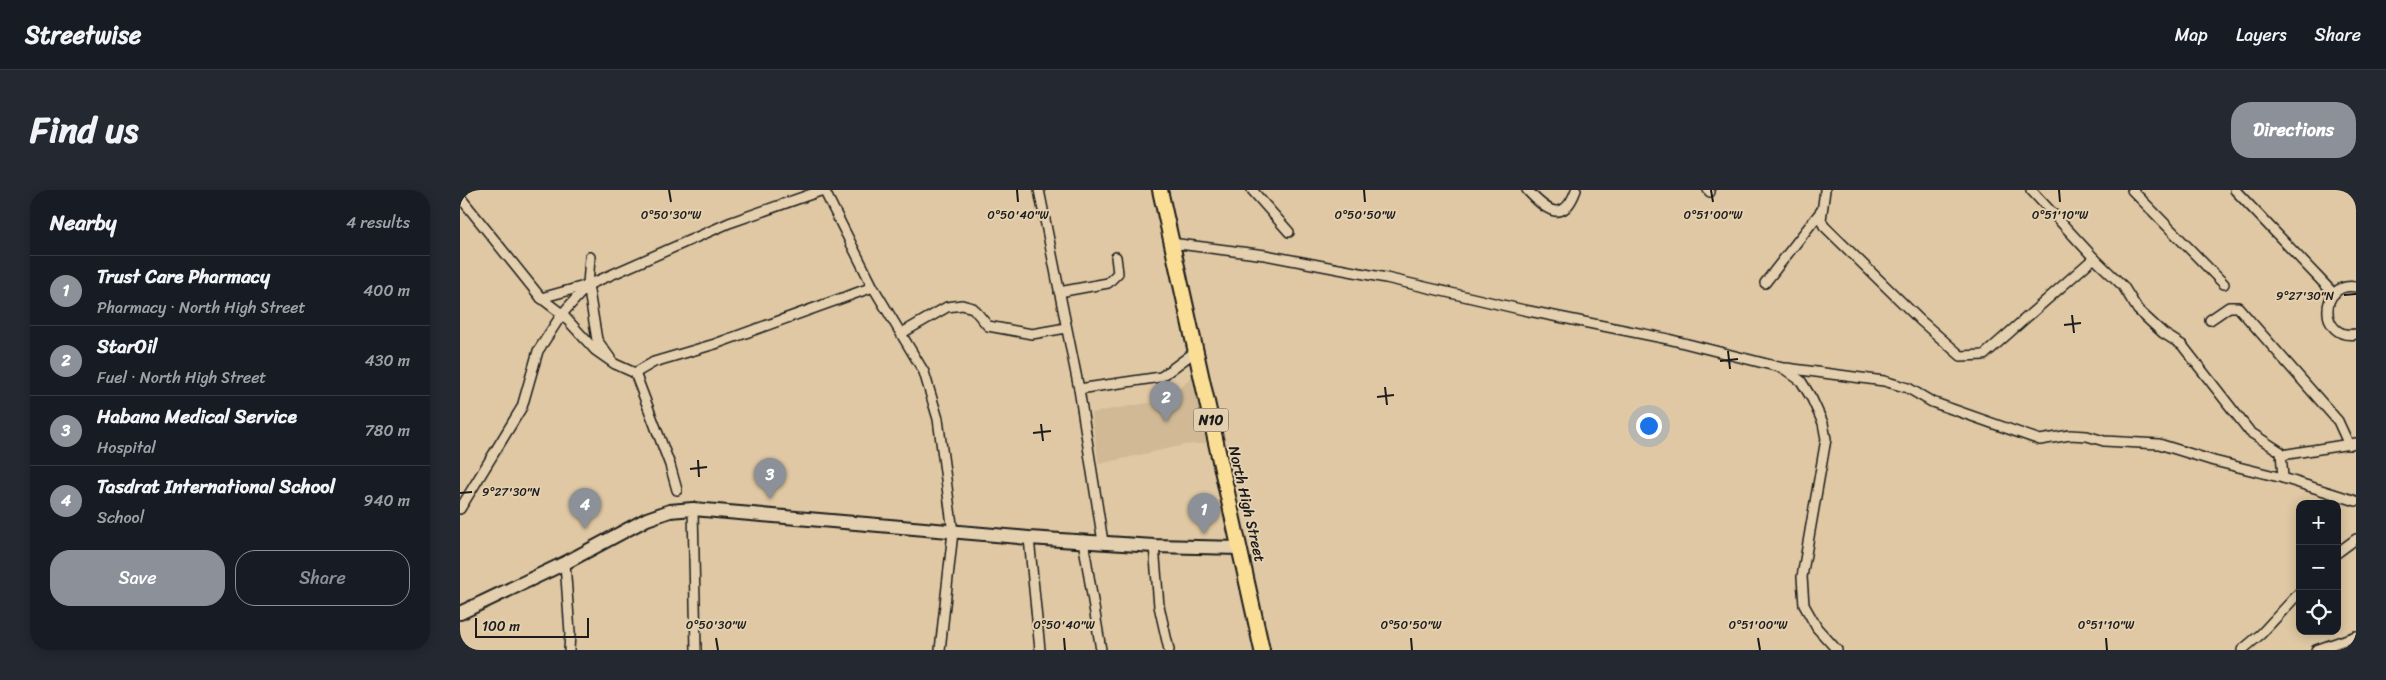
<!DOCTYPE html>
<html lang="en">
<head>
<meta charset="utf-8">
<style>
  :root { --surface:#171b24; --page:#242831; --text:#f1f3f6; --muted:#9ea1a6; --line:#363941; --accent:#8c9099 }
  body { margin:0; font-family:Sriracha,sans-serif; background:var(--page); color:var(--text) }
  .controls { position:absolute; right:15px; bottom:15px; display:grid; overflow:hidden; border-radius:10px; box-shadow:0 2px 12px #0003 }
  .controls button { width:45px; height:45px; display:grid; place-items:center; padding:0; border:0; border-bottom:1px solid var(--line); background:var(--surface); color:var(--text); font:25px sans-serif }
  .scale { position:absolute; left:15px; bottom:12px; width:114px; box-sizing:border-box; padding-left:5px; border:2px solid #1c1c1c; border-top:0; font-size:14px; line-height:18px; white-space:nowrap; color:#1c1c1c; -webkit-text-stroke:4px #e4d0ae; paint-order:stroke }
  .you { position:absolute; left:1188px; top:235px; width:18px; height:18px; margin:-12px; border:4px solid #fff; border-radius:50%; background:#1a73e8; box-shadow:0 0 0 8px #1a73e833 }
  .badge { display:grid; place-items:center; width:32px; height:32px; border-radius:50%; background:var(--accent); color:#fff; font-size:16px; font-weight:700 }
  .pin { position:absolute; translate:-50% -41px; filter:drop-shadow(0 1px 2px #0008) }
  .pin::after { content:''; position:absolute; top:26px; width:18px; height:15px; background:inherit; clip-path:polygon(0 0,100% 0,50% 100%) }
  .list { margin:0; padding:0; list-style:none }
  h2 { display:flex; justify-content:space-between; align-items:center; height:65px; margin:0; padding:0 20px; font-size:21px }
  h2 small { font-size:16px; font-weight:400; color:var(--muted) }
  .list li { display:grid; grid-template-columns:32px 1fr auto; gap:15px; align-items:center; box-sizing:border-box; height:70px; padding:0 20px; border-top:1px solid var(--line) }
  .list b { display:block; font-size:19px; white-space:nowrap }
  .list p { margin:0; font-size:16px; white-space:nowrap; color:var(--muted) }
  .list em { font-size:16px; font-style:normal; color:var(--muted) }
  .actions { display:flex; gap:10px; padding:15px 20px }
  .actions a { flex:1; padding:11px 0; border:1px solid var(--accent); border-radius:20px; text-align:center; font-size:18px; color:var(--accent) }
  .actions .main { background:var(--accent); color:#fff }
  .icon { flex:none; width:28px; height:28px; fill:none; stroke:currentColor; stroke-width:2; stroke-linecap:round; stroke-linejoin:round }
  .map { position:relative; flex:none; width:1896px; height:460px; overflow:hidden; border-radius:20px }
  header { display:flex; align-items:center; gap:30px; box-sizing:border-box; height:70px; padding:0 25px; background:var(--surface); border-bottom:1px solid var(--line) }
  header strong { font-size:24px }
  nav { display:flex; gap:28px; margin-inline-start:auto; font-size:18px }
  .intro { display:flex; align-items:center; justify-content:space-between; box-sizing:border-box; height:120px; padding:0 30px }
  h1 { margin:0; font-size:35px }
  .button { padding:12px 22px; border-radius:20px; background:var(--accent); color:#fff; font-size:18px; font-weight:700 }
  main { display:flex; gap:30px; padding:0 30px }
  aside { flex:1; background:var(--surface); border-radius:20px; box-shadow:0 2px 12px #0003 }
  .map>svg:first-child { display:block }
</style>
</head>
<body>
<header>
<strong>Streetwise</strong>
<nav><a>Map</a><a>Layers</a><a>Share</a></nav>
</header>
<div class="intro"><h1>Find us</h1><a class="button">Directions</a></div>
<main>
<aside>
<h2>Nearby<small>4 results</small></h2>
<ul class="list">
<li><span class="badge">1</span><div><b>Trust Care Pharmacy</b><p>Pharmacy · North High Street</p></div><em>400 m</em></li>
<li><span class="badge">2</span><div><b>StarOil</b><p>Fuel · North High Street</p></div><em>430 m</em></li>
<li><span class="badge">3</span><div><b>Habana Medical Service</b><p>Hospital</p></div><em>780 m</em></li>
<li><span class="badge">4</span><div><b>Tasdrat International School</b><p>School</p></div><em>940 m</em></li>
</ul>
<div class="actions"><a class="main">Save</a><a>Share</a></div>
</aside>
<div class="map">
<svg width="1896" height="460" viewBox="0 0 1896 460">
  <rect width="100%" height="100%" fill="#dfc8a3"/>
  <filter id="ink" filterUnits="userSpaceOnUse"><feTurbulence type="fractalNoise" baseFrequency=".02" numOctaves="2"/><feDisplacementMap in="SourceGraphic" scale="10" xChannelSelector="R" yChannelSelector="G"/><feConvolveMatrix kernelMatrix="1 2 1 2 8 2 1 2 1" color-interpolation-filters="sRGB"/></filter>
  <g filter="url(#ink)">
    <polygon fill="#d0b994" points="732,186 747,253 724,255 639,274 631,223 710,209"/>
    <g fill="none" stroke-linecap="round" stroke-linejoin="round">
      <defs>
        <g id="minor">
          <polyline points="364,0 413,97 464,182 478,229 493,342 480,460"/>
          <polyline points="579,0 619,199 643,352"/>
          <polyline points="792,0 829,42"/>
          <path d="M1067,0C1085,19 1103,36 1116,0"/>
          <polyline points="1248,0 1250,2"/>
          <polyline points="1365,0 1361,30 1364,36 1460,130 1501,166 1524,165 1634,68"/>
          <polyline points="1571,0 1634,68 1663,96 1678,120 1703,143 1722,155 1790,242 1821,262 1823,288 1896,311"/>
          <polyline points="1672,0 1764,94"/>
          <polyline points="1775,0 1874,104"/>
          <polyline points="0,7 81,108 102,124 135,160 155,174 175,183 210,275 217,300"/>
          <polyline points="711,53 805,65 926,88 1064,120 1208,149 1323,178 1341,191 1352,209 1363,233 1366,249 1342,387 1344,415 1357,438 1377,460"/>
          <polyline points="1305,93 1362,20"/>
          <path d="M1896,97C1858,91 1859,151 1896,144"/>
          <polyline points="599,102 648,93 658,83 656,67"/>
          <polyline points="81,108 128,95 130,67"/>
          <polyline points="1750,130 1769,117 1778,117 1878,231 1889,255"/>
          <polyline points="442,143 487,117 502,115 513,118 528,136 572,144 606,138"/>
          <polyline points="150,168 137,150 128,95 269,33 363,0"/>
          <polyline points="1326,178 1424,191 1448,198 1472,212 1580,250 1610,245 1627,246 1644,251 1699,254 1754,271 1823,288"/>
          <polyline points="175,183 194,172 255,154 413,97"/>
          <polyline points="619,199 701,187 736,161"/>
          <polyline points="1822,265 1896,253"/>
          <polyline points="0,319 62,217 78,161 102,124 128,95"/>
          <polyline points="233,319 236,460"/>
          <polyline points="569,348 580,460"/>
          <polyline points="623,350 641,460"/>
          <polyline points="694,356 699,416 709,460"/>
          <polyline points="1877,363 1896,349"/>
          <polyline points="105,373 110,443 109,460"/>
          <polyline points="1782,460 1801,444 1840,402"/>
          <polyline points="1856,460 1896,446"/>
        </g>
        <polyline id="secondary" points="0,423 105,373 187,329 210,321 233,319 569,348 694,356 780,358"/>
        <polyline id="trunk" points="700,0 802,460"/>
      </defs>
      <use href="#minor" stroke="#1c1c1c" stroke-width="12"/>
      <use href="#secondary" stroke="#1c1c1c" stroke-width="16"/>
      <use href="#trunk" stroke="#1c1c1c" stroke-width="18"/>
      <use href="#minor" stroke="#e4d0ae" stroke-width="9"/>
      <use href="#secondary" stroke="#e4d0ae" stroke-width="12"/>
      <use href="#trunk" stroke="#fbde96" stroke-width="14"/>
    </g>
  </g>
  <path fill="none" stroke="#1c1c1c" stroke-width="2" d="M209,0L211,12M557,0L558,12M904,0L905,12M1251,0L1253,12M1599,0L1600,12M1884,105L1896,104M1612,125L1614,143M1604,135L1621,133M1268,161L1270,179M1260,171L1278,169M925,197L927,215M917,207L934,205M581,234L583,251M573,243L591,241M238,270L239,287M230,279L247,277M0,303L12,302M256,448L258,460M604,448L605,460M951,448L952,460M1298,448L1300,460M1646,448L1647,460"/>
  <g text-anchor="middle" stroke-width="4" stroke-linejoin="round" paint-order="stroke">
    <rect fill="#e4d0ae" stroke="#585248" stroke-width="1" x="733.5" y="218.5" width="35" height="23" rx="4"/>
    <g font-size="14" font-weight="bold" fill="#1c1c1c">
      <text x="751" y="235">N10</text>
    </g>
    <g font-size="15" fill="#1c1c1c" stroke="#e4d0ae">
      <text transform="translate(787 314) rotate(77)" y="5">North High Street</text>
    </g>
  </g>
  <g font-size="12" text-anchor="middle" fill="#1c1c1c" stroke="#e4d0ae" stroke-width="4" stroke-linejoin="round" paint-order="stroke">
    <text x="211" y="29">0°50'30"W</text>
    <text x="558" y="29">0°50'40"W</text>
    <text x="905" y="29">0°50'50"W</text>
    <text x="1253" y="29">0°51'00"W</text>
    <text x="1600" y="29">0°51'10"W</text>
    <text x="1845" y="110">9°27'30"N</text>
    <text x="51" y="306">9°27'30"N</text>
    <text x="256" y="439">0°50'30"W</text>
    <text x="604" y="439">0°50'40"W</text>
    <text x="951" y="439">0°50'50"W</text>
    <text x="1298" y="439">0°51'00"W</text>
    <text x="1646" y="439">0°51'10"W</text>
  </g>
</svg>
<div class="controls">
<button>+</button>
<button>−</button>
<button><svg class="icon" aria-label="locate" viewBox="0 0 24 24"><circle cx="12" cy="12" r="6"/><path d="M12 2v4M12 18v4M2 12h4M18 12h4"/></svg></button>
</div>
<div class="scale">100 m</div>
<div class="you"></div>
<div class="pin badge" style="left:744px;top:344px">1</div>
<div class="pin badge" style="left:706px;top:232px">2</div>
<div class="pin badge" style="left:310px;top:309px">3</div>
<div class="pin badge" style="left:125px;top:339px">4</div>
</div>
</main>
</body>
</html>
